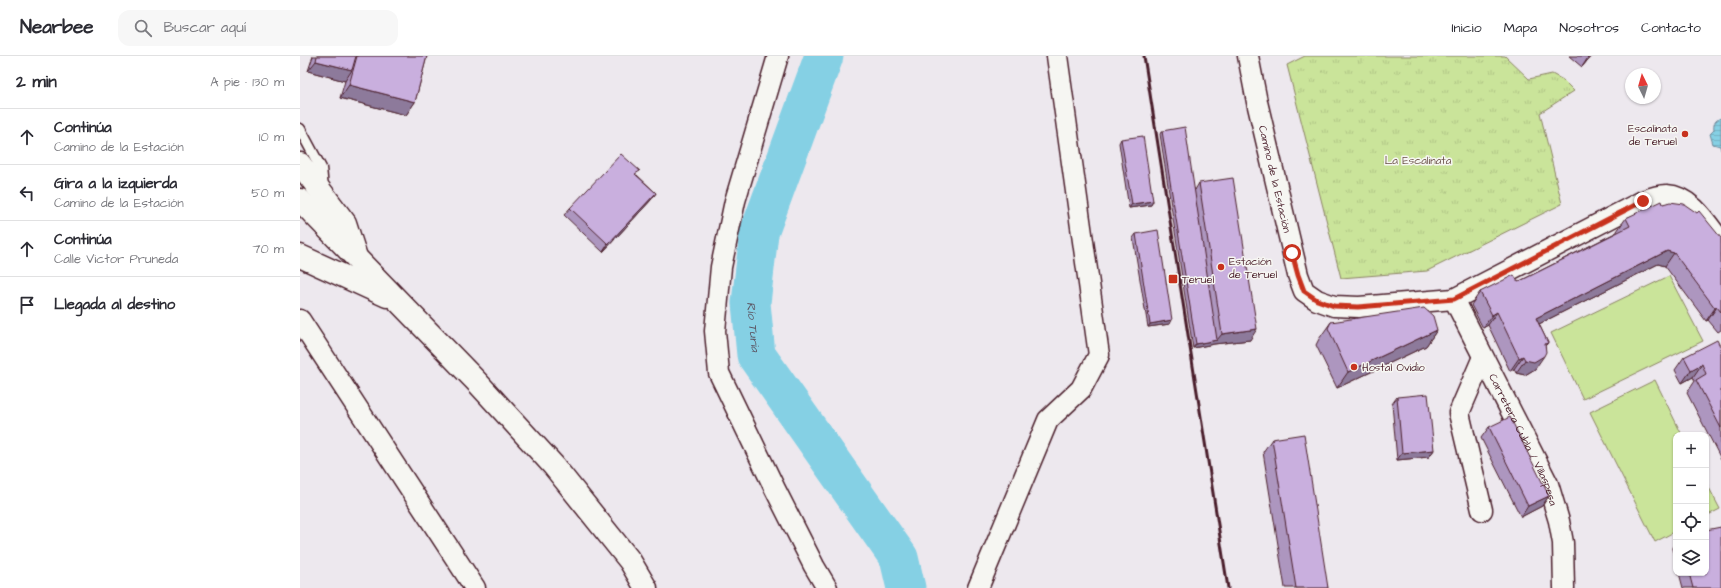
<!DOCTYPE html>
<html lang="es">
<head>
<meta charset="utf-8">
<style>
  :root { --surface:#fff; --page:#f7f7f7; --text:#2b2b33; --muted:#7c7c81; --line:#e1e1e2 }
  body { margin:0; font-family:"Architects Daughter",sans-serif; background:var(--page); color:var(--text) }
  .controls { position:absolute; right:12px; bottom:12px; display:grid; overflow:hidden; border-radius:8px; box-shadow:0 1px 3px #0004 }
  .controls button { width:36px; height:36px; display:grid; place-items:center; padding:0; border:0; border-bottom:1px solid var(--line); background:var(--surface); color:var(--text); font:20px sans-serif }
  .compass { position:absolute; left:1325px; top:12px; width:36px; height:36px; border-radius:50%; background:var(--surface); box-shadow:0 1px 3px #0004; rotate:355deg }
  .stop { position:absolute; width:12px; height:12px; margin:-9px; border:3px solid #c8321e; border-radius:50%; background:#fff }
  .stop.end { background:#c8321e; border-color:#fff; box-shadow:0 1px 4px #0008 }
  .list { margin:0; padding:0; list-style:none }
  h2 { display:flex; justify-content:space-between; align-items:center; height:52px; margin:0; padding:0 16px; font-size:17px }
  h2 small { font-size:13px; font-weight:400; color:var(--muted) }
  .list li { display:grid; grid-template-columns:26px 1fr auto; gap:12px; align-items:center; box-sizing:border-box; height:56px; padding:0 16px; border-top:1px solid var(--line) }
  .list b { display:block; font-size:15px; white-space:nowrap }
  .list p { margin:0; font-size:13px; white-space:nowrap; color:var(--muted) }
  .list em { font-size:13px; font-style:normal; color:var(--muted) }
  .icon { flex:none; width:22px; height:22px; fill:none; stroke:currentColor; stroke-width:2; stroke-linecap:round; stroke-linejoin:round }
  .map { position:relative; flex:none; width:1421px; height:532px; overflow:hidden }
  header { display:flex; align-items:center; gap:24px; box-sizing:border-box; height:56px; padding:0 20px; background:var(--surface); border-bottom:1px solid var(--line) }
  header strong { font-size:19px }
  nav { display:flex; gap:22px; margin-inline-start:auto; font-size:14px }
  .search { width:280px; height:36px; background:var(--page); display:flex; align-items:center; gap:10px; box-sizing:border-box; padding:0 14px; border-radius:12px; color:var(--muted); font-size:15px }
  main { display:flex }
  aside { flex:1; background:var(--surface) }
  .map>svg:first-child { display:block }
</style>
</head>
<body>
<header>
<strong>Nearbee</strong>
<div class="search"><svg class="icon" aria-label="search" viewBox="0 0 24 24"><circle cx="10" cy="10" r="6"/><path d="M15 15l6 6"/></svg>Buscar aquí</div>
<nav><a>Inicio</a><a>Mapa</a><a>Nosotros</a><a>Contacto</a></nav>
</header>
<main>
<aside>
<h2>2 min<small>A pie · 130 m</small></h2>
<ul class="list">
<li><svg class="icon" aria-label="ahead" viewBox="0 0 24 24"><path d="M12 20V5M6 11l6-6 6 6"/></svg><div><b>Continúa</b><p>Camino de la Estación</p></div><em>10 m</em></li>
<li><svg class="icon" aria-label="left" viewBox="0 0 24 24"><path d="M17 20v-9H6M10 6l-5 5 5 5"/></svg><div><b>Gira a la izquierda</b><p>Camino de la Estación</p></div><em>50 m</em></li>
<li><svg class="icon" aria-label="ahead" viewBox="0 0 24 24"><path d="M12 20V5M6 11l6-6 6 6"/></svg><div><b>Continúa</b><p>Calle Victor Pruneda</p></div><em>70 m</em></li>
<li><svg class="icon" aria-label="arrive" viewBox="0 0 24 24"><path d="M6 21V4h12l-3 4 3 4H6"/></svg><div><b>Llegada al destino</b></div></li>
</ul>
</aside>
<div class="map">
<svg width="1421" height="532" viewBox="0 0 1421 532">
  <defs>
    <pattern id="grass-tufts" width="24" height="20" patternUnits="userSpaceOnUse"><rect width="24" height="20" fill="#cae49a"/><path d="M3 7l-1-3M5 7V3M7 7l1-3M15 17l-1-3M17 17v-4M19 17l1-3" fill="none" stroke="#afc385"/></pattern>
    <pattern id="water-rules" width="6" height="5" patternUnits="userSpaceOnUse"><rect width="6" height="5" fill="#85d0e4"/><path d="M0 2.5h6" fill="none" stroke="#74b2c4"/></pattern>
  </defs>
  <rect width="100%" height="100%" fill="#ede8ee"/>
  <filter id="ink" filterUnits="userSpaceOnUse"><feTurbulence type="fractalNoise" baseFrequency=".025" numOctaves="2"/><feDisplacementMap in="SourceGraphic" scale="8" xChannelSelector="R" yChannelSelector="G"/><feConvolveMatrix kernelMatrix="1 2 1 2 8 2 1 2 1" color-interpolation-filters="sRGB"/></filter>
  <g filter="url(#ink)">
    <polygon fill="url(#grass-tufts)" stroke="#8a8262" points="1005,0 1205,0 1229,23 1252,18 1263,24 1274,35 1240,57 1262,148 1127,215 1041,222 987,9"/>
    <g fill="#cae49a" stroke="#8a8262">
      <polygon points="1369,220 1403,285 1283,343 1251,277"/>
      <polygon points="1355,324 1382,379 1376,379 1376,475 1355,486 1290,356"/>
      <polygon points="1406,426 1420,453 1406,460"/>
    </g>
    <path fill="url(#water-rules)" stroke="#6d899a" d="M1421,62V94L1420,90L1413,88L1410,78L1414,74C1413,68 1415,64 1421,62Z"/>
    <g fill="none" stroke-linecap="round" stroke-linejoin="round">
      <path stroke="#85d0e4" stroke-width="39" id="s1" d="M524,0L459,177L451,247L456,299L599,502L606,532"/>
      <defs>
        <polyline id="lane" points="0,73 21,112 23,132"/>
        <g id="street">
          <polyline points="478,0 435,145 421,211 415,275 419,317 475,433 514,510 527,532"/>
          <path id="s2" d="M948,0L957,46L998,219L1004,235L1017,244L1034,250L1059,251L1154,243L1343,145C1350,142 1358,139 1367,139C1391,140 1408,169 1421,186"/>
          <path id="s3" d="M1154,243L1248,428L1259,465L1263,487L1264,532"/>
          <polyline points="0,264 175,532"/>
          <polyline points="1182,454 1159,357 1183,301"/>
          <polyline points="678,532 748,364 781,333 799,299 757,0"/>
        </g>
        <g id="highway">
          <polyline points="0,108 45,167 55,198"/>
          <polyline points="0,144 176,325 253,409 330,505 346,532"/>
          <polyline points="0,200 87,240"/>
        </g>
      </defs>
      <use href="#lane" stroke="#4a1f2b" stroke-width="13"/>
      <use href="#street" stroke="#4a1f2b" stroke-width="23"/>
      <use href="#highway" stroke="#4a1f2b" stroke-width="25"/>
      <use href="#lane" stroke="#f6f6f2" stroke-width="10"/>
      <use href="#street" stroke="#f6f6f2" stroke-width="20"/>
      <use href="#highway" stroke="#f6f6f2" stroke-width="22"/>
      <polyline stroke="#4a1f2b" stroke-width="3" points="844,0 928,532"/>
    </g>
    <g fill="#ad96bf" stroke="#4a1f2b">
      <polygon points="13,0 127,0 115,46 106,59 40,42 45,25 8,15"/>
      <polygon points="1269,0 1291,0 1282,11"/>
      <polygon points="862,75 895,134 899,127 950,284 914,288 893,292 860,78"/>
      <polygon points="821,83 853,145 851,149 829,152 819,87"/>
      <polygon points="337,119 356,137 351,144 303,196 264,159 270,152"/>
      <polygon points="1363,148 1421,182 1421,274 1418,276 1408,264 1406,265 1365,210 1358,208 1239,268 1248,287 1245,290 1235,313 1225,319 1216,317 1214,313 1210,315 1188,269 1183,272 1171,249 1180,236 1218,226 1317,176 1317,175 1326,162"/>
      <polygon points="836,178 870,268 848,271 833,182"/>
      <polygon points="1031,266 1137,274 1126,290 1037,332 1016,289 1019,283"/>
      <polygon points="1421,292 1421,403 1387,337 1395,325 1393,321 1382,327 1375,314 1384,301"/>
      <polygon points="1097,341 1134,394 1129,401 1097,404 1092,348"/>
      <polygon points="1189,371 1249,440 1242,450 1221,461 1181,382"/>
      <polygon points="972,383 1028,532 985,532 963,396"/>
      <polygon points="1376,487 1376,505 1373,492"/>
      <polygon points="1379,517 1406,517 1421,532 1383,532"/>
    </g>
    <g fill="#8d7a9b" stroke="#4a1f2b">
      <polygon points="1289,0 1291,0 1282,11"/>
      <polygon points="16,5 52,14 45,25 8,15"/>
      <polygon points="49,29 115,46 106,59 40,42"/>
      <polygon points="356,137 351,144 303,196 308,188"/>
      <polygon points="853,145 851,149 829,152 832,148"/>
      <polygon points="1367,195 1374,197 1365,210 1358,208 1227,274 1236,262"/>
      <polygon points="1417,251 1408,264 1406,265 1415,252"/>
      <polygon points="1197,256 1188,269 1183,272 1192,259"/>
      <polygon points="872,264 870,268 848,271 850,268"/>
      <polygon points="957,273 950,284 914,288 893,292 896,288 917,284 922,278"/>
      <polygon points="1137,274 1126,290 1037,332 1048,316"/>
      <polygon points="1223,300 1214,313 1210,315 1219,302"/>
      <polygon points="1244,300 1235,313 1225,319 1216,317 1225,304"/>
      <polygon points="1402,308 1393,321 1382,327 1391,314"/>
      <polygon points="1134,394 1129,401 1097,404 1102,397"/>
      <polygon points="1249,440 1242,450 1221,461 1228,450"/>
    </g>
    <g fill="#c9afde" stroke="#4a1f2b">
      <polygon points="17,0 56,0 52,14 16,5"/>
      <polygon points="57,0 127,0 115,46 49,29"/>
      <polygon points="885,71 917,284 896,288 862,75"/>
      <polygon points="843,80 853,145 832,148 821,83"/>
      <polygon points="321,98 340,115 335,118 356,137 308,188 270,152"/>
      <polygon points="933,122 957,273 922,278 899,127"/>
      <polygon points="1362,145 1363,148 1370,146 1384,148 1397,157 1399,155 1421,182 1421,256 1417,251 1415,252 1374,197 1367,195 1236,262 1248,287 1245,288 1246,296 1244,300 1234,306 1225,304 1223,300 1219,302 1197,256 1192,259 1180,236 1214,219 1218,226 1330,170 1326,162"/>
      <polygon points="858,174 872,264 850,268 836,178"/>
      <polygon points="1124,252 1133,260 1137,274 1048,316 1028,272 1031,266"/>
      <polygon points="1417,284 1421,292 1421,372 1396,324 1406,318 1402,308 1391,314 1384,301"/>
      <polygon points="1128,338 1134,394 1102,397 1097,341"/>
      <polygon points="1210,361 1249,440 1228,450 1189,371"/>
      <polygon points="1004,378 1028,532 996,532 972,383"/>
      <polygon points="1421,471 1421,532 1393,532 1389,517 1406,517 1406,474"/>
    </g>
  </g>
  <g fill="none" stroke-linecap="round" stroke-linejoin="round" filter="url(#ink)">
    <polyline stroke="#c8321e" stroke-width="5" points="992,197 998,219 1004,235 1017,244 1034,250 1058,251 1154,243 1343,145"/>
  </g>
  <g fill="#c8321e" stroke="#f6f6f2" stroke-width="1.5">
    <circle cx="1385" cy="78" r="4"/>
    <circle cx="921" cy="211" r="4"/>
    <rect x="868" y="218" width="10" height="10" rx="2"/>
    <circle cx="1054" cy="311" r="4"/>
  </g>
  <g text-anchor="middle" stroke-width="3" stroke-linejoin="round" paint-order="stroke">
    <g font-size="11" fill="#4a1f2b" stroke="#f6f6f2" text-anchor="start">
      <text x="1377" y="76" text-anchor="end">Escalinata<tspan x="1377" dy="13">de Teruel</tspan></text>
      <text x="929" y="209">Estación<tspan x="929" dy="13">de Teruel</tspan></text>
      <text x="882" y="227">Teruel</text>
      <text x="1062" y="315">Hostal Ovidio</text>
    </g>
    <g font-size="11" fill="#6a5047" stroke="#f6f6f2">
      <text x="1118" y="108">La Escalinata</text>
    </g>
    <g font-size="11" fill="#4a1f2b" stroke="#f6f6f2">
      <text dy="4" stroke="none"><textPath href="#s2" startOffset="126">Camino de la Estación</textPath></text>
      <text dy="4" stroke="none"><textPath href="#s3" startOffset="157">Carretera Cubla / Villaspesa</textPath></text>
    </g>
    <g font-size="12" font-style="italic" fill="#5c5462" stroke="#f6f6f2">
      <text dy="4" stroke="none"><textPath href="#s1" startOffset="283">Río Turia</textPath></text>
    </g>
  </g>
</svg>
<div class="controls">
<button>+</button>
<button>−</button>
<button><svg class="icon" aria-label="locate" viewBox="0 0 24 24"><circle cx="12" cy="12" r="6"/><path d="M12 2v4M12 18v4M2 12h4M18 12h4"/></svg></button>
<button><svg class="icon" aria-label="layers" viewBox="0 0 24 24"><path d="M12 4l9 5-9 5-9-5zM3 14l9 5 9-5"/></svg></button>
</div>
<svg class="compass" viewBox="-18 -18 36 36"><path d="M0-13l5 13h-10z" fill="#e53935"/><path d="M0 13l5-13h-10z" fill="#7c7c81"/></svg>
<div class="stop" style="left:992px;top:197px"></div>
<div class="stop end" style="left:1343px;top:145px"></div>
</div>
</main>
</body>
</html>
